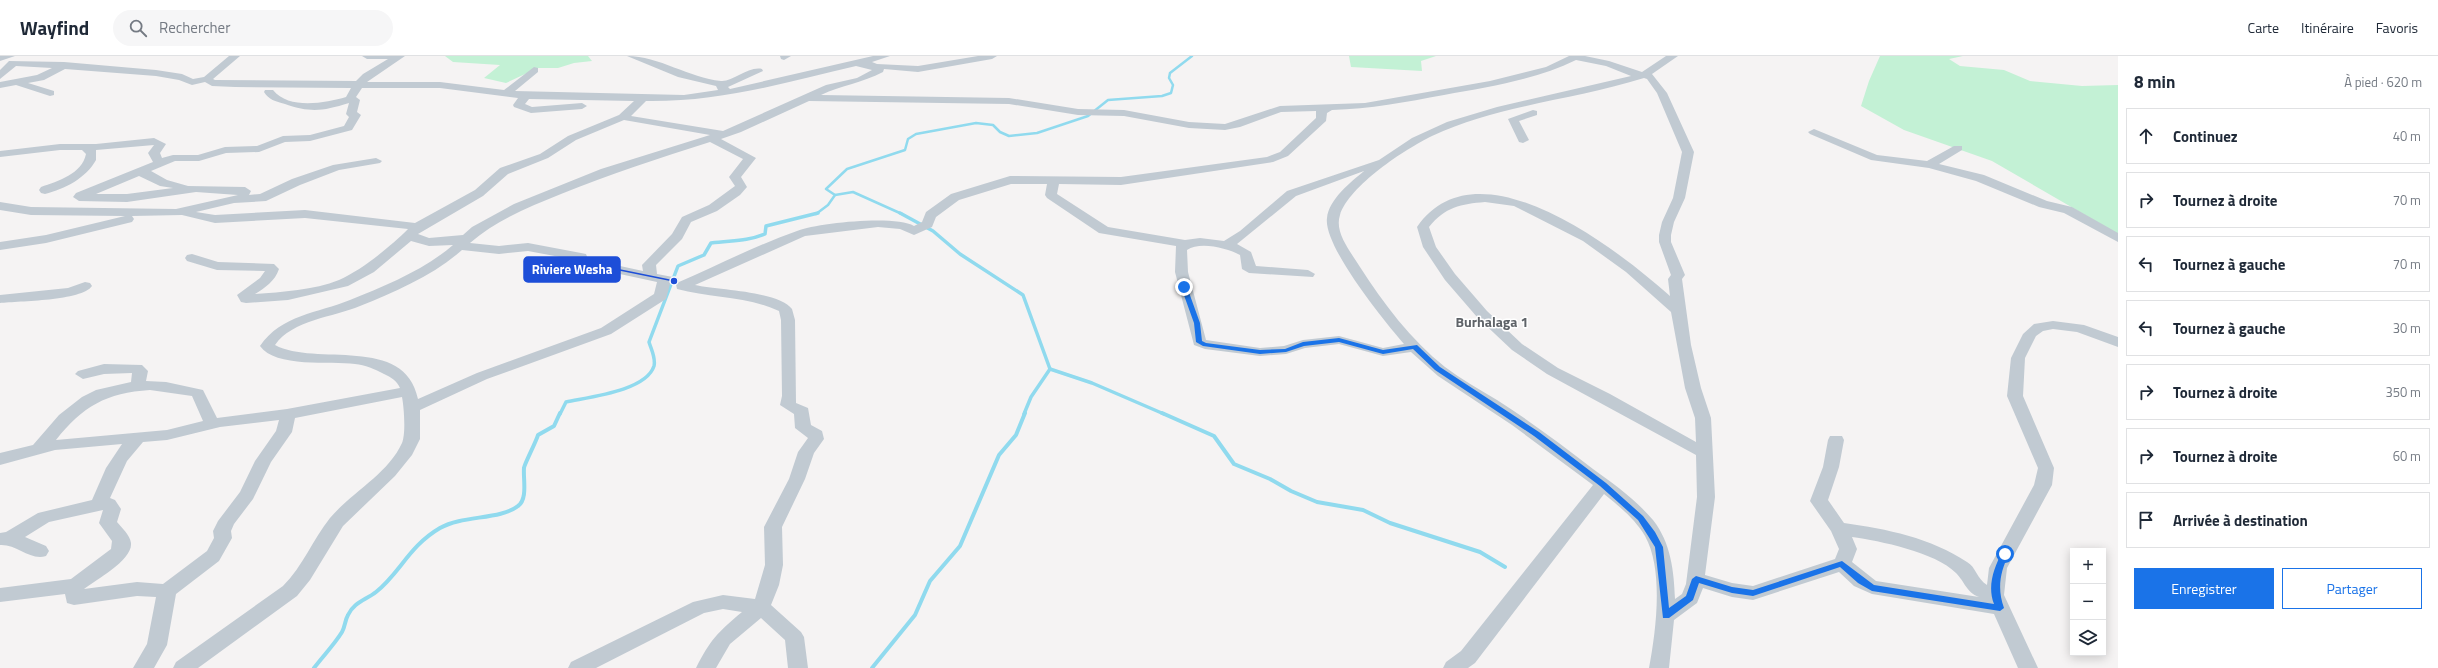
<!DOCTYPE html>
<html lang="fr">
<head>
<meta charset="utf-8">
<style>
  :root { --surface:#fff; --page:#f6f6f7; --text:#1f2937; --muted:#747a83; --line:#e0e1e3; --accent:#1a73e8 }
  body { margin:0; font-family:"Titillium Web",sans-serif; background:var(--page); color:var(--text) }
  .controls { position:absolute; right:12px; bottom:12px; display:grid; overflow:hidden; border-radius:0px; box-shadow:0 2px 10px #0003 }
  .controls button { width:36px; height:36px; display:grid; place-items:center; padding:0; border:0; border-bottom:1px solid var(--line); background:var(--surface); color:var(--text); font:20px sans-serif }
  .stop { position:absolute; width:12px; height:12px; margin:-9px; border:3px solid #1a73e8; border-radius:50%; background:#fff }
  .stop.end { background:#1a73e8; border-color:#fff; box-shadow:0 1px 4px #0008 }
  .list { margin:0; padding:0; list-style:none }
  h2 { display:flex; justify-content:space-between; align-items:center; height:52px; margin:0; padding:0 16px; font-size:17px }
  h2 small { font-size:13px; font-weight:400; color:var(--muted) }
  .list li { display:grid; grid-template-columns:26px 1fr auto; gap:12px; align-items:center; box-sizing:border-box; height:56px; margin:0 8px 8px; padding:0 8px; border:1px solid var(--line); border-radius:0px }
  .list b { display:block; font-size:15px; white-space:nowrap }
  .list em { font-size:13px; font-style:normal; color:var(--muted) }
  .actions { display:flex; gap:8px; padding:12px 16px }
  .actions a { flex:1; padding:9px 0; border:1px solid var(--accent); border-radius:0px; text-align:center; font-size:14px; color:var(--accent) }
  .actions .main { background:var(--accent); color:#fff }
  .icon { flex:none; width:22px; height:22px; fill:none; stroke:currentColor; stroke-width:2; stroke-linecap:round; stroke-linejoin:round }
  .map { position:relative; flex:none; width:2118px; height:612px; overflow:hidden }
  header { display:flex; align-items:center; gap:24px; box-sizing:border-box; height:56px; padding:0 20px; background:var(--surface); border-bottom:1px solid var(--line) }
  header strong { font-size:19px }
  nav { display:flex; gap:22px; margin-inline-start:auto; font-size:14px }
  .search { width:280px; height:36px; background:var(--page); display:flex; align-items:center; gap:10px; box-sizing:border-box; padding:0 14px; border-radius:22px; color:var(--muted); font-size:15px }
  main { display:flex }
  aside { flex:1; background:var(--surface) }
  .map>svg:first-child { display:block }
</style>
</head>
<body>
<header>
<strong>Wayfind</strong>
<div class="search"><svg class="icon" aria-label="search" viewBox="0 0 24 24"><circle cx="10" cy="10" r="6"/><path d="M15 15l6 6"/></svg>Rechercher</div>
<nav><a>Carte</a><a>Itinéraire</a><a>Favoris</a></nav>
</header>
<main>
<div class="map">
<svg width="2118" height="612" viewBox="0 0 2118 612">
  <rect width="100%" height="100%" fill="#f5f3f3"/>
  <g fill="#c3f1d5">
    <polygon points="445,0 588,0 592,5 574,7 558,12 538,12 506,27 484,22 500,9 453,6"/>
    <polygon points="1349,0 1436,0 1421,5 1422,15 1351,11"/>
    <polygon points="1880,0 1963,0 1949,3 1960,10 2004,14 2030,25 2082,30 2118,29 2118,178 1992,105 1904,74 1861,50 1869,25"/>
  </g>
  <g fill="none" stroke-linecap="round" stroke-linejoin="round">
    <g stroke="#90daee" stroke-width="2.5">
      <polyline points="835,139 853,136 902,158"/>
      <polyline points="816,158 828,149 835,139 826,133 847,113 905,94 908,83 916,78 976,67 993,69 1000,76 1009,80 1037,77 1088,60 1108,44 1162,40 1171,37 1173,29 1169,22 1170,17 1192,0"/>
    </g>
    <g stroke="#90daee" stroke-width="3.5">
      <polyline points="900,157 933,175 960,198 1023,239 1050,313 1031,341 1024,358"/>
      <polyline points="1050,313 1092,327 1164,358"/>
      <path d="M560,358L566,346C589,341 646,335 654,310C656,302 651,293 649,286L678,210L704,199L711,187C732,184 745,186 765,178L766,170L818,157"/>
    </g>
    <g stroke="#90daee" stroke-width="4">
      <polyline points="1162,357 1214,380 1234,408 1270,423 1291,435 1317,446 1363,454 1390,467 1480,496 1505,511"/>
      <path d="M314,612C323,600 334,589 342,576C345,571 345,564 348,559C354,546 366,544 376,536C400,517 409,490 440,472C463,459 500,464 518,450C528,443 523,423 524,412C524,409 536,386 538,379L554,370L560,357"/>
      <polyline points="872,612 915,559 930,525 960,490 999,399 1016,379 1025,357"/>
    </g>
    <g fill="#c1cad2" fill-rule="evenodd">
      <polygon points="0,0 15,0 0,5"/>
      <path d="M229,0H240L213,23L215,24L356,25L363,18L388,3H367L362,0H405L367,26H440L504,34L534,11L538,12V16L515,35L684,39L718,34L716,30L678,21L627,0C659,0 689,22 721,25C733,26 748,10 762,13L763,15L728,31L730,33L873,0H890L872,6L877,8L918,10L978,0H997L992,3L918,16L884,13L883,16C862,27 842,29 821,39L1009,42L1078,53L1124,54L1189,66L1225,68L1280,50L1365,47L1490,25L1546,11L1569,0H1585L1609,5L1642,16L1666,0H1678L1652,18L1667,37L1694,96L1685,142L1674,166L1671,179V186L1685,219L1682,223L1691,289L1701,332L1711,362L1715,441L1705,519L1732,527L1753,530L1835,503L1839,493L1831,475L1810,445L1823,411L1828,384L1830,380H1842L1844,384L1839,411L1828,444L1844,467C1887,473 1931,482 1967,506C1976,511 1977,523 1987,529L1989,512L2034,429L2038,412L2007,340L2011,302L2023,278L2034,268L2053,265L2084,269L2118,281V291L2077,276L2053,273L2043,275L2036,280L2025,302L2023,340L2054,412L2052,429L2007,512L2004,539L2038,612H2018L1994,558L1872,538L1854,530L1839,516L1753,544L1732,541L1703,532L1697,547L1674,564L1669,612H1649C1656,575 1664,514 1645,480C1635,463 1619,450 1604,438L1475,607L1468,612H1443L1446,606L1461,595L1593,429L1512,369L1438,320L1411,296L1383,300L1339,288L1305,292L1286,298L1260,300L1205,293L1194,289L1175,216L1176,190L1099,177L1047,142L1045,139L1047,128H1011L959,144L936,161L932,171L914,179L900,173L878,171L805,180L695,229C717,234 779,235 792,253L795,264L796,347L808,352L811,369L822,375L824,383L814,397L805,423L782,471L783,509L779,529L771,549L801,576L804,581L808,612H788L785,584L761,562L730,588L716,612H696C710,584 718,576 742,556L723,553L704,557L596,612H568L571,606L693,546L723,539L755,543L765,509L764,471L789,423L798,396L808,382L795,372L794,358L780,349L782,340L781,264L779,255C747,240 711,242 677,233L676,228H670L666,243L611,278L487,323L420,354V383L412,399L395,420L343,470L310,524L297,540L198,612H173L176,606L283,530C303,510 313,483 330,462C352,436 388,418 402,387C406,377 404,351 402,341L295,362L292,376L271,406L253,443L234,468L231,475L232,482L219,505L176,538L167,589L154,612H133L147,588L156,541L137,540L74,549L67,547L65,538L0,546V532L71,523L111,493L112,485L99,467L103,454L49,466L25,481L46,490L49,495L46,500C30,505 17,488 0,489V477L6,476L38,457L92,444L106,412L122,388L55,394L0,409V397L33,389L59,359L82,341L96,334L131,326L132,317L104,318L83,323L75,318L78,315L104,308L142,309L148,315L146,325L166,326L203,334L217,362L287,353L400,332C397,325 391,321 384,318C375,313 365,309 355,308C331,305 275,312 260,290C281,259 318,257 350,244C385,230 424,214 453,189L429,190L411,185L374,216L348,230L288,244L246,247L241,246L237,239L260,222L265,215L217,214L187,205L185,202L187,199L192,198L218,206L274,208L279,213C275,225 265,232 255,238C282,236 314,234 339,224C362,214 391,190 408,173L305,162L215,167L182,159L132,160L134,163L132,166L46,187L0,194V186L46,179L125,160L31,159L0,154V146L31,151L176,153L238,139L196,136L127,146L79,145L73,141L76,137L153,106L148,97L154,89L96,94V104C86,122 65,133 45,138L41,137L39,134L41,131C58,125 82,118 86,98L82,94H60L0,101V95L60,88H96L154,82L166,88L160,97L162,102L173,99H198L225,91L257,90L283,80L310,79L344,70L349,61L346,58L349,47C323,55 311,57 285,48C275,45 269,44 264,36L265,34H273C289,54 325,47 346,41L351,32L235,31L212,30L205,26L192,29L179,24L156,20L65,13L44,24L28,27L54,35V39L50,40L16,29L0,32V26L37,19L52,12L16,10L0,23V14L9,5L64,6L156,14L182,18L193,23L204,21ZM1576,4L1606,10L1631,20L1497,51L1447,66L1412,82L1379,104L1287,135L1240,175L1224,185L1200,182L1185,184L1108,171L1057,138L1059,128L1121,129L1273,106L1288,100L1326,65L1327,57L1332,54C1370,53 1406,46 1444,39C1489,31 1535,24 1576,4ZM856,10L872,14L857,22L826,29L723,75L631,60L646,45C721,46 783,27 856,10ZM1644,22L1647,23L1657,37L1682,96L1673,142L1662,166L1659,179V186L1671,219L1668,223L1670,240C1617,193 1477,83 1417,171L1423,191L1445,224L1477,261L1512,294L1547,318L1696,399L1697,441L1686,528L1682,538L1675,543C1674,515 1671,487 1653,464C1636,444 1614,428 1593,413C1562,389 1530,365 1497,344C1479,333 1461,323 1445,311C1411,284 1383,247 1360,211C1351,196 1334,177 1340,159C1349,130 1405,93 1432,80C1498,49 1574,44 1644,22ZM362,32H440L518,42L513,49L514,51L531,57L582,53L587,50L582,47L532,51L525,48L529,43L634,45L619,59L568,80L540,98L500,112L475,134L415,167L305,154L215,159L196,156L234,147L266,145L300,129L339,114L380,107L382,105L376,102L333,109L292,123L260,138L249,139L251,135L245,131L188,130L167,124L151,115L175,105H199L226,97L259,96L285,86L310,85L352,74L361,59L357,56L360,44L356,41ZM809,45L1009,48L1078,59L1124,60L1189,72L1225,74L1240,71L1281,56L1316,55V62L1280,96L1267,101L1121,121L1010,120L951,138L926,156L922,166L914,170C895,159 818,167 797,175C757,189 718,209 679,226L678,222L657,218L656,209L682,183L691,166L717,155L740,139L747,131L741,121L756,102L721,83L741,76ZM624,64L710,79L601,113L514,148L472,171L463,179L429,182L418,178L483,140L508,118L548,102L576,84ZM710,86L743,103L729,121L735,130L709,149L682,161L672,178L642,209L643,215L588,203L586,198L581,197L528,187L499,190L470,187C496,164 529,151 561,138C610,118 660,102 710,86ZM1364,115C1351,126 1329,143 1327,162C1323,190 1385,266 1404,288L1383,292L1339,280L1303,284L1284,290L1260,292L1206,284L1188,216L1187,194C1200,185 1227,192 1240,199L1242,213L1249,217L1313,221L1315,218L1308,214L1256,210L1251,196L1237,188L1296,140ZM139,120L160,130L173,132L127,138H96ZM1485,146L1514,150L1583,185L1626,216L1671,256L1685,332L1695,362L1696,386L1610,338L1558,312L1522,288L1487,255L1455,218L1436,191L1429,171C1445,151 1461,148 1485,146ZM462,194L499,198L528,195L576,204L578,209L657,226L654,238L601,272L477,317L418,343C405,278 315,311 275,289C292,264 334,261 360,250C395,236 434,219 462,194ZM150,334L192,340L203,365L167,374L56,384C83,350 106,337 150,334ZM279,364L276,375L255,405L240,436L218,465L213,475L214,482L207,495L163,528L137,526L84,533C96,524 133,504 131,487C130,479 122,472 117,466L121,453L115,444L110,442L127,405L143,386L167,384L220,371ZM1852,481C1880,485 1935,496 1956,517C1965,526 1966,536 1979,541L1876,525L1852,506L1857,493Z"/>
      <polygon points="780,0 791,0 784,4 781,3"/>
      <polygon points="1533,54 1537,55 1537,59 1519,65 1529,84 1523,87 1519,86 1508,63"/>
      <polygon points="1814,73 1877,99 1927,105 1954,90 1962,90 1962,94 1939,108 1984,119 2047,145 2072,151 2118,177 2118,186 2064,157 2039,151 1976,125 1929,112 1871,104 1810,78 1808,76"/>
      <path d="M85,226L90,227L92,230C82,245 19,245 0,247V239L68,232Z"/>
    </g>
  </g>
  <path fill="#1a73e8" d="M1184,229L1187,231L1200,267L1202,285L1206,287L1260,294L1285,293L1303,286L1339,282L1383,294L1417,289L1440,311L1539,376L1606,427L1643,460L1655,476L1663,491L1669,552L1686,540L1692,523L1696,520L1732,531L1753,534L1842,505L1874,529L1994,548C1987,530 1994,512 2002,496L2005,495L2009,498C2000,516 1997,533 2004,552L2000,555L1872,535L1858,527L1840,511L1753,540L1732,537L1699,527L1693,544L1669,562H1663L1655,491L1638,464L1600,430L1534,380L1435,314L1413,293L1383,298L1339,286L1304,290L1286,296L1260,298L1203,290L1196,286L1194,267L1181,231Z"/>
  <g text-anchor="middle" stroke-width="3" stroke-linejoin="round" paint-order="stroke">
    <g font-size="14" font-weight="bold" fill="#5f6368" stroke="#fff">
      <text x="1492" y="271">Burhalaga 1</text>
    </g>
  </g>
  <path fill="none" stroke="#1d4ed8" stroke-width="1.5" d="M674 225L620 214"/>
  <circle fill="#1d4ed8" stroke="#fff" stroke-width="1.5" cx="674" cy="225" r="4"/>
  <rect fill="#1d4ed8" stroke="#1d4ed8" stroke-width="1.5" x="524" y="201" width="96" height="25" rx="4"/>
  <g font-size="13" text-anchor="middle" font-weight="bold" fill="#fff">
    <text x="572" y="218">Riviere Wesha</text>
  </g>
</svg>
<div class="controls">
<button>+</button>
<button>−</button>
<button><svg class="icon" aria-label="layers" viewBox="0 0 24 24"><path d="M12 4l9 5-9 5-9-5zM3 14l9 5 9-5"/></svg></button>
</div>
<div class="stop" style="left:2005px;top:498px"></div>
<div class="stop end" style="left:1184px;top:231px"></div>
</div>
<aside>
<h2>8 min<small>À pied · 620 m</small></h2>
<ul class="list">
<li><svg class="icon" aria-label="ahead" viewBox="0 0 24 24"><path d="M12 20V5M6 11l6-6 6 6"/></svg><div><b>Continuez</b></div><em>40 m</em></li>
<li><svg class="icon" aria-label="right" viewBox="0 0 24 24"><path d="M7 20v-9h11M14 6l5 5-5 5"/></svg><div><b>Tournez à droite</b></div><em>70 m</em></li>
<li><svg class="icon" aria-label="left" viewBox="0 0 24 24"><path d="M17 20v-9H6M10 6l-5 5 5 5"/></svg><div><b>Tournez à gauche</b></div><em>70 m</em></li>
<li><svg class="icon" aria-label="left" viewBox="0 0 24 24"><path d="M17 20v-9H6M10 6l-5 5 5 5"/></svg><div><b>Tournez à gauche</b></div><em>30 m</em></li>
<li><svg class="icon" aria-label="right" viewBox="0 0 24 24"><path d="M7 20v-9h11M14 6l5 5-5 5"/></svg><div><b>Tournez à droite</b></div><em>350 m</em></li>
<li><svg class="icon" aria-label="right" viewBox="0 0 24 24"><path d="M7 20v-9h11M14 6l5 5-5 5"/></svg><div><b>Tournez à droite</b></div><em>60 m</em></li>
<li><svg class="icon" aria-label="arrive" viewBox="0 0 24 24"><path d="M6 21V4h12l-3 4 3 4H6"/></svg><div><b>Arrivée à destination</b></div></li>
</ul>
<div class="actions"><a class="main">Enregistrer</a><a>Partager</a></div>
</aside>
</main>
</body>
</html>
